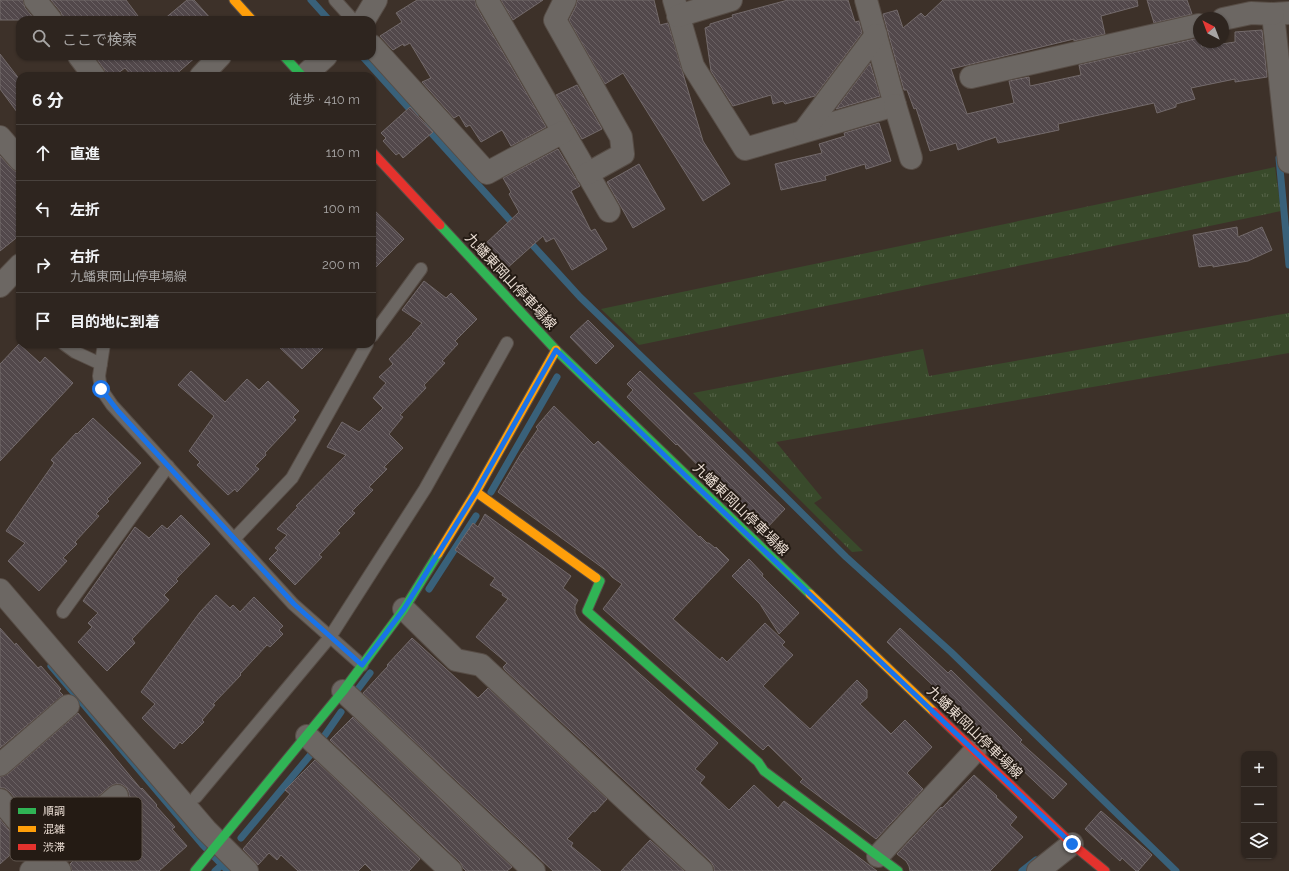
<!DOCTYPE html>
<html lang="ja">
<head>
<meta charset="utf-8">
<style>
  :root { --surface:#2e251f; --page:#362d28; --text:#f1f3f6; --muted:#a7a5a4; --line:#49423d }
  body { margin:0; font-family:Raleway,"Noto Sans JP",sans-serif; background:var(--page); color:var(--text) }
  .controls { position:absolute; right:12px; bottom:12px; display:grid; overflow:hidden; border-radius:8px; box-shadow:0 1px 3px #0004 }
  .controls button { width:36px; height:36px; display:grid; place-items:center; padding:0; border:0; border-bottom:1px solid var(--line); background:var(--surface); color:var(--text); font:20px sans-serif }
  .compass { position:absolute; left:1193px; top:12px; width:36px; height:36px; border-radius:50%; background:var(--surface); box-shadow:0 1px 3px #0004; rotate:318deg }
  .stop { position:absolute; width:12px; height:12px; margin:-9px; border:3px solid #1a73e8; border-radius:50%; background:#fff }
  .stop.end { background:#1a73e8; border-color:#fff; box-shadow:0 1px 4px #0008 }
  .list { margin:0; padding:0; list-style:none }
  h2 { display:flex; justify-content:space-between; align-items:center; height:52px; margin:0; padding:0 16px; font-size:17px }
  h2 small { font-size:13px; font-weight:400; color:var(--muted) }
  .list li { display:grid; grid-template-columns:26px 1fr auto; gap:12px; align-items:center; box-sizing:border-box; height:56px; padding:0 16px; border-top:1px solid var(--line) }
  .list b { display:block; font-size:15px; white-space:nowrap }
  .list p { margin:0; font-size:13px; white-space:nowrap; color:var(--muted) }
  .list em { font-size:13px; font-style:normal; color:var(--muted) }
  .icon { flex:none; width:22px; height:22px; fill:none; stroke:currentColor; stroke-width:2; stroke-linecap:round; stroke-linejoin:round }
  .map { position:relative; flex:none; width:1289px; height:871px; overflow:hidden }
  .search { position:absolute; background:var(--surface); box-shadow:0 1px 3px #0004; left:16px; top:16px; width:360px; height:44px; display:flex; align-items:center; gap:10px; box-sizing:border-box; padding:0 14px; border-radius:12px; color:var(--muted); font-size:15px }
  .panel { position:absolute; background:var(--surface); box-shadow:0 1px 3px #0004; left:16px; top:72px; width:360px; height:276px; border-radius:12px }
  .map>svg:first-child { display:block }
</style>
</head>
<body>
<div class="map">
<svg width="1289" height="871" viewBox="0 0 1289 871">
  <defs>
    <pattern id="grass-tufts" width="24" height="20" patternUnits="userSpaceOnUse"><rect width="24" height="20" fill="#394a2b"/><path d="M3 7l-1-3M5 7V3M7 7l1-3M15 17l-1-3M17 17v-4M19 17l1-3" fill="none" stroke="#566449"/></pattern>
    <pattern id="building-back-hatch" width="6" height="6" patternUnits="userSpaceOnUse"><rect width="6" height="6" fill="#52484b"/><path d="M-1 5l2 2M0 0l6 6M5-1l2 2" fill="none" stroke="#6b6264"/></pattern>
  </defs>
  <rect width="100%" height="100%" fill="#3d3129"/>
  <g fill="url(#grass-tufts)">
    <polygon points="1275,167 1281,211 639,345 601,309"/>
    <polygon points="1289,313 1289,353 776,442 822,498 814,503 863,551 852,552 693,393 923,349 929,376"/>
  </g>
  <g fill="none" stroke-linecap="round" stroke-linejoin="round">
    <g stroke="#39617a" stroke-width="7">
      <polyline points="311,0 329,20"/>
      <polyline points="362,56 415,115"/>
      <polyline points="425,126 516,227"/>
      <polyline points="1279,158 1289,265"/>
      <polyline points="527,239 580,297 738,450 846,557 951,652 1176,871"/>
      <polyline points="491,492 557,377"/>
      <polyline points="429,589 476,516"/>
      <polyline points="51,666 202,844 228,871"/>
      <polyline points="358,689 370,673"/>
      <polyline points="325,735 341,712"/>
      <polyline points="241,838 312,753"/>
      <polyline points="215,871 225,862"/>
      <polyline points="1022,871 1036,860"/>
    </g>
  </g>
  <g fill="url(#building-back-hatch)" stroke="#736a6b">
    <polygon points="0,0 23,0 25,8 35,20 0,20"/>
    <polygon points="51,0 126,0 141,20 63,20 61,12"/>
    <polygon points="187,0 194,0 212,20 163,20"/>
    <polygon points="417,0 475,0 476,6 546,127 511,146 502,130 481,142 470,125 466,127 459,115 454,118 422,82 431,78 410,43 404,46 403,44 393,50 380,36 402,22 396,13"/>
    <polygon points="501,0 543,0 513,20"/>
    <polygon points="577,0 654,0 660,25 668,23 703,141 730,184 703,201 623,73 605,84 569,20 576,6"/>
    <polygon points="788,0 848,0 855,22 859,21 862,33 815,96 785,104 783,101 773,104 771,95 733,106 711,71 705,28 710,26 710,24 733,17 732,15"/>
    <polygon points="943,0 1137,0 1138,6 1101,16 1105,34 1074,41 1074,39 951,69 967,114 1014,103 1009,81 1029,77 1030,86 1081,75 1079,65 1199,38 1199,42 1200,42 1202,47 1235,42 1235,32 1262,30 1267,77 1235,82 1235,79 1191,88 1195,99 1176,104 1176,107 1157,113 1154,103 1058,124 1059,130 998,143 996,137 958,150 956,143 930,151 916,108 914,109 907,90 904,90 883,14 897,10 903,28 921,13 925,17"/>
    <polygon points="1147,0 1187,0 1192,14 1154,23"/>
    <polygon points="0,54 20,80 20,116 0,89"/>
    <polygon points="99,56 197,56 174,76 132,76 125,68 114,76 106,76 104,69 97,59 100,57"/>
    <polygon points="870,63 880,96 836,109"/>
    <polygon points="577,85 602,129 582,139 556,95"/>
    <polygon points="410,107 433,132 403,158 399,153 396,155 383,141 386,138 381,133"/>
    <polygon points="879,123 891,161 866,169 865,164 825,176 826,180 781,190 775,164 822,153 819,144 845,136 844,133"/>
    <polygon points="558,149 580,186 571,191 591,231 595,229 607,249 572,270 554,238 546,242 543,236 505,270 500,265 498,268 484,253 487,251 483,246 519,212 509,194 511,192 503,178"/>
    <polygon points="0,156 11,168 16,172 20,172 20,235 0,251"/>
    <polygon points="639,164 665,209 633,228 607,182"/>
    <polygon points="372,208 404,239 372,271"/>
    <polygon points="1237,227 1238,237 1262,227 1272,250 1248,261 1213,267 1213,265 1199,267 1193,235"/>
    <polygon points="424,281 446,298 451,293 477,319 455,341 458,344 442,361 445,363 424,385 426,388 400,415 403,417 389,434 403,448 384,467 387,469 369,487 373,490 352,511 355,513 337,531 340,533 319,555 322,557 295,585 269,559 278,550 275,548 287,535 277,529 298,507 296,506 346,455 327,447 342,422 359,432 383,408 373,398 386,383 379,377 393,364 389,359 413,334 412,334 422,323 402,310"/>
    <polygon points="588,320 614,346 596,364 570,337"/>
    <polygon points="19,344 40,363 45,357 73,383 0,461 0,364"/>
    <polygon points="276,344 327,344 302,369"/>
    <polygon points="191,371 225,402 247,379 259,390 268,381 299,411 293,417 296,420 265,453 266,455 255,466 259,469 237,492 235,489 228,495 197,465 200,462 189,451 214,416 178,385"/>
    <polygon points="640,371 785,509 763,532 712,482 713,481 677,444 676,445 627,397 633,390 627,384"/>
    <polygon points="554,406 594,445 598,441 699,537 700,536 707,543 709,543 715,548 716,547 729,560 673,619 720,660 722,657 727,662 765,623 785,642 782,645 793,655 763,686 810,729 857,680 867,690 867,698 860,704 891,734 905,720 932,747 907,773 923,789 876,839 800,782 803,779 768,745 763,750 603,609 622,584 612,577 607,571 498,492 520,455 538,429 536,427"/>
    <polygon points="93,418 141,463 107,499 109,501 96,514 99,516 75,542 77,544 63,558 67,561 39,591 8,561 25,543 6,531 54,463 51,460 76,433 77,434"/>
    <polygon points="485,514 571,576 563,588 578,600 575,606 575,613 579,620 718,743 695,769 705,777 700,783 729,810 754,785 778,808 784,801 877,871 714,871 714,867 711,862 649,803 505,670 503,667 507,663 476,637 508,599 502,595 503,593 490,585 495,578 455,550 473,523 478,527"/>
    <polygon points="181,515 210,544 176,579 178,581 164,595 169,600 132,639 135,643 107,671 78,642 92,627 88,623 98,613 83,601 135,527 149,538 162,525 167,529"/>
    <polygon points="749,559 763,574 762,576 799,613 779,634 760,604 732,576"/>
    <polygon points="216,595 230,608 233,605 240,612 254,597 283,626 279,630 283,634 270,647 267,645 240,674 241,675 213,704 215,705 202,720 204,722 182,744 180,742 174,749 142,718 155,704 141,692 200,612"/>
    <polygon points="0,628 15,645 16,643 38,668 41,666 61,689 59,691 63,695 0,748"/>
    <polygon points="900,628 948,673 951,670 1022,740 1020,742 1067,784 1053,799 887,642"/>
    <polygon points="412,638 478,698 488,688 607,799 595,812 593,811 567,839 573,843 571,846 601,871 553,871 363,693 388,666 387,665"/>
    <polygon points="78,713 141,789 142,788 157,805 156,806 175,827 172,829 187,846 159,871 72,871 70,864 73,861 68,855 125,805 129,800 129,793 127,788 121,784 115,784 109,787 52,836 43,825 40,828 10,792 5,788 0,788 0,777 8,774"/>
    <polygon points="353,717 512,867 507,871 466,871 463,868 460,862 330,740"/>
    <polygon points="315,760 420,859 409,871 372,871 365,864 358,871 298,871 281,855 277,860 269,853 258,865 243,849 290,794 285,790"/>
    <polygon points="974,775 997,796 996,797 1017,817 1010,825 1023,837 990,871 910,871 909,866 906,861 897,854 941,807 942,808"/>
    <polygon points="1101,811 1152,855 1138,871 1136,871 1122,858 1120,861 1085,829"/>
    <polygon points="0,819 21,845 0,864"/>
    <polygon points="650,840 684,871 621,871"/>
  </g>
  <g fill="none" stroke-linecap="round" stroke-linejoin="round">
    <defs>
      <g id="lane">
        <polyline points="335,0 353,20"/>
        <polyline points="372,336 421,269"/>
        <polyline points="64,344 75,352 101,364"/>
        <polyline points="104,344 99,376 101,389 112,405 293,604 362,665"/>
        <polyline points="234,539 292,478 367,344"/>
        <polyline points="63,612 168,466"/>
        <polyline points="196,797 330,637 425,489 507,343"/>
      </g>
      <g id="street">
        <polyline points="35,0 51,20"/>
        <polyline points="487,0 609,211"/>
        <polyline points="565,0 555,20 621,137 623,154 587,174"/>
        <polyline points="674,0 693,66 745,149 895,105 866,0"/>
        <polyline points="1289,13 1273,14 1289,162"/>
        <polyline points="678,16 731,0"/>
        <polyline points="1223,19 1251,13 1273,14"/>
        <polyline points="364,20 376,0"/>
        <polyline points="372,46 487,173 563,132"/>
        <polyline points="79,56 94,76"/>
        <polyline points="201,76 220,56"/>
        <polyline points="304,76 326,56"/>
        <polyline points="971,77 1199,25"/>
        <polyline points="895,105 911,158"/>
        <polyline points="804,131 876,35"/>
        <polyline points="0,137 20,160"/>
        <polyline points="0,286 20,265"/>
        <polyline points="0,590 206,830 247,871"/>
        <polyline points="404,609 456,660 481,665 702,871"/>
        <polyline points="343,691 534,871"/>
        <polyline points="307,736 451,871"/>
        <polyline points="0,765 68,706"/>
        <polyline points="0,800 60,871"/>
        <polyline points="878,856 975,751"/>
        <polyline points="31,871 117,796"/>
        <polyline points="1038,871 1072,844"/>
      </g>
      <g id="fast">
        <polyline points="284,56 302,76"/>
        <polyline points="440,225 556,350 810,594"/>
        <polyline points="596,578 600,581 587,611 758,762 764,771 898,871"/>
        <polyline points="195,871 343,691 404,609 438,554"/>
      </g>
      <g id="slow">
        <polyline points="234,0 252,20"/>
        <polyline points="476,492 596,578"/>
        <polyline points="438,554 476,492 556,350"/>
        <polyline points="810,594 934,712"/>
      </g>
      <g id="jam">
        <polyline points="372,152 440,225"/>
        <polyline points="934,712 1072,844 1105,871"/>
      </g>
    </defs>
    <use href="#lane" stroke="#574d46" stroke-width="14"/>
    <use href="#street" stroke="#574d46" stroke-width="24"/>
    <use href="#fast" stroke="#574d46" stroke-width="11"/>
    <use href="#slow" stroke="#574d46" stroke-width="11"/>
    <use href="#jam" stroke="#574d46" stroke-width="11"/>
    <use href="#lane" stroke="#6c6763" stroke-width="12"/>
    <use href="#street" stroke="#6c6763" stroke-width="22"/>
    <use href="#fast" stroke="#30b455" stroke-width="9"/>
    <use href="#slow" stroke="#ff9f0a" stroke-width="9"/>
    <use href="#jam" stroke="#e5322d" stroke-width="9"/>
  </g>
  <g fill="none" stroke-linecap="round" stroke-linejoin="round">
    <polyline stroke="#1a73e8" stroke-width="5" points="101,389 118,411 294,604 362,665 404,609 476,492 556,350 692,482 1072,844"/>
  </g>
  <g text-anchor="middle" stroke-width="4" stroke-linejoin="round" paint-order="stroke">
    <g font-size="14" fill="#e9dcd2" stroke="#241b14">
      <text transform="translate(511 281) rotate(47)" y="5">九蟠東岡山停車場線</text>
      <text transform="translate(741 509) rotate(44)" y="5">九蟠東岡山停車場線</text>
      <text transform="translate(975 732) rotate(44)" y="5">九蟠東岡山停車場線</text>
    </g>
  </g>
  <rect x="10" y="797" width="132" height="64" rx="6" fill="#241b14" stroke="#5f554d" stroke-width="1"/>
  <rect x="18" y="808" width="18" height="6" fill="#30b455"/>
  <rect x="18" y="826" width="18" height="6" fill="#ff9f0a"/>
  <rect x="18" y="844" width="18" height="6" fill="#e5322d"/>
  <g font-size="11" fill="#e9dcd2">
    <text x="43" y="815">順調</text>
    <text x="43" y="833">混雑</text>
    <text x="43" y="851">渋滞</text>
  </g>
</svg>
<div class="controls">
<button>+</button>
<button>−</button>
<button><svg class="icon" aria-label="layers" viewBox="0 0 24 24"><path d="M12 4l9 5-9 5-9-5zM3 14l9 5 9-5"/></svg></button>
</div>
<svg class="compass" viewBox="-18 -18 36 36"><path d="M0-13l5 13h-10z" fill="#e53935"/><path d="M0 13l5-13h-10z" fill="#a7a5a4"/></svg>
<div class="stop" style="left:101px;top:389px"></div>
<div class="stop end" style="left:1072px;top:844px"></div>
<div class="search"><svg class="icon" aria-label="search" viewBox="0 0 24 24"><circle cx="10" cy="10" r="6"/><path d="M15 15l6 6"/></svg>ここで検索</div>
<section class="panel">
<h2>6 分<small>徒歩 · 410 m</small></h2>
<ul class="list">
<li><svg class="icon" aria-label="ahead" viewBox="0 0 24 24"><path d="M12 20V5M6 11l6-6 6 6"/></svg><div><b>直進</b></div><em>110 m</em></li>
<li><svg class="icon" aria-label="left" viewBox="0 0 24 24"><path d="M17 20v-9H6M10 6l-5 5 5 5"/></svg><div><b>左折</b></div><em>100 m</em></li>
<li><svg class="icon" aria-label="right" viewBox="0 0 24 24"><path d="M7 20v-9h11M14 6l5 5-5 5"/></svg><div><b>右折</b><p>九蟠東岡山停車場線</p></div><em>200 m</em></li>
<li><svg class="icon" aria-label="arrive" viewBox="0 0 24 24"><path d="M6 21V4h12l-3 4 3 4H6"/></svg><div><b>目的地に到着</b></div></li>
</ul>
</section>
</div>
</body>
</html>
